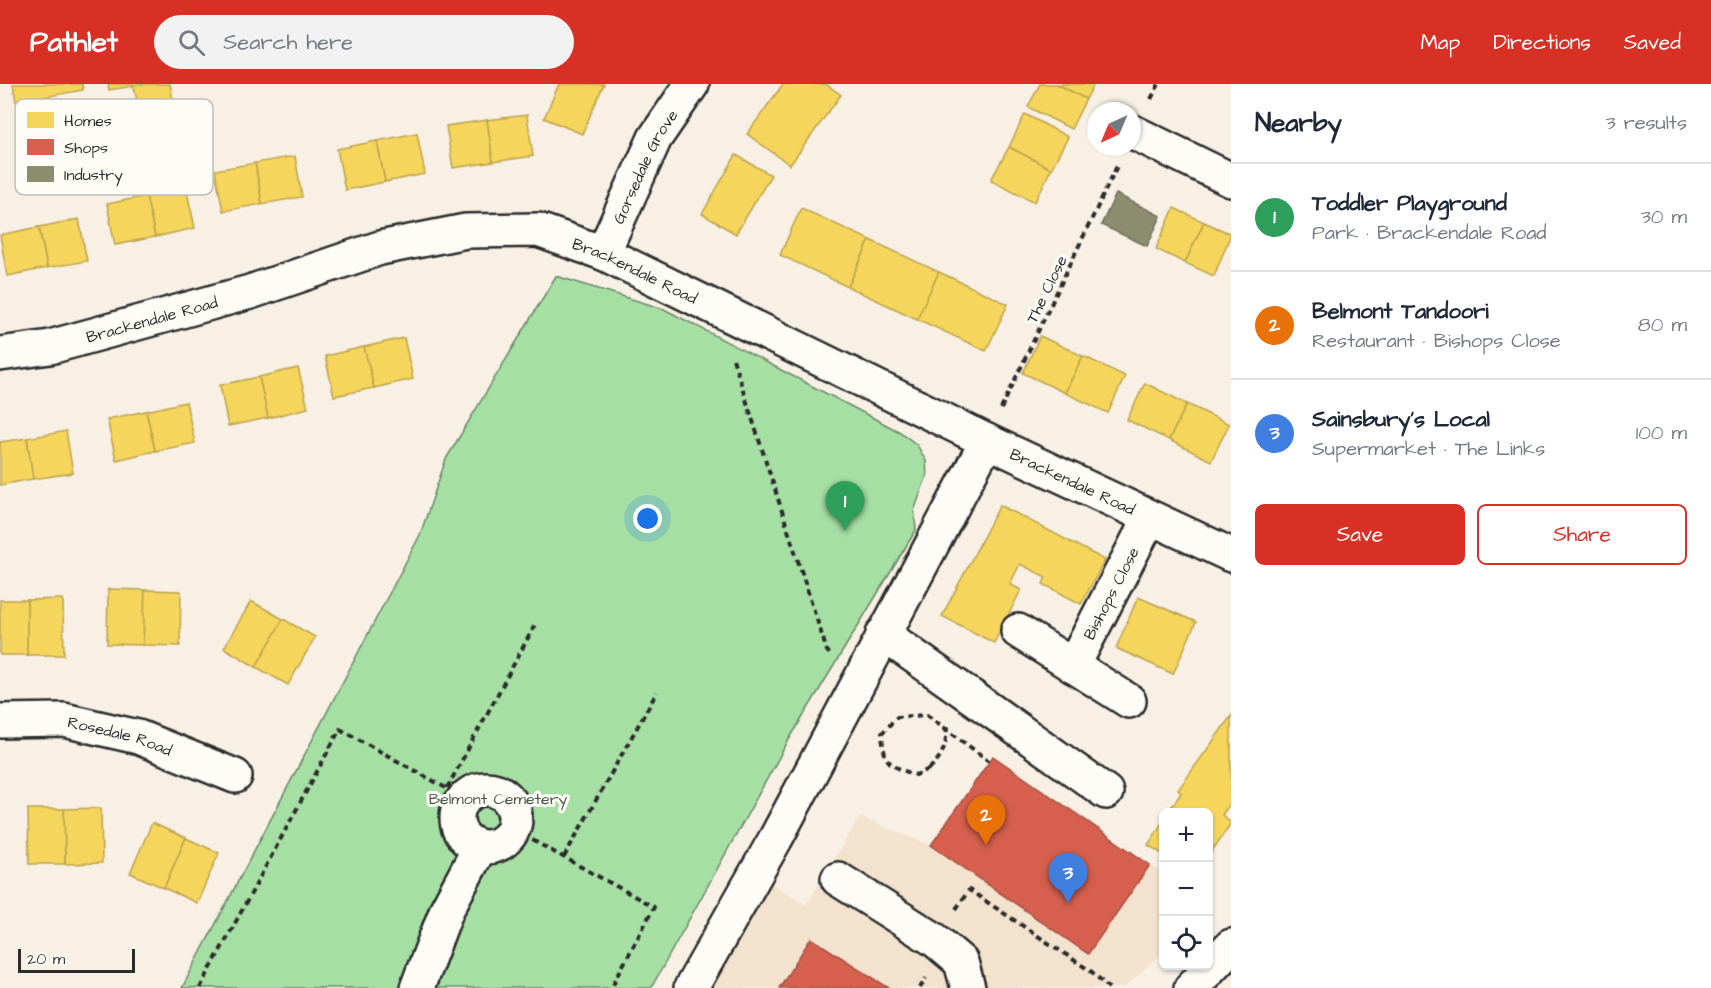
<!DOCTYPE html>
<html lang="en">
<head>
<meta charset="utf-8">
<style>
  :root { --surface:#fff; --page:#f2f2f3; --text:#1f2937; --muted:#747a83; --line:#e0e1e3; --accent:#d93025 }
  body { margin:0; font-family:"Architects Daughter",sans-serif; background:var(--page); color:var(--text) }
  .controls { position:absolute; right:18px; bottom:18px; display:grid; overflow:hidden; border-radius:9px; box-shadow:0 2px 4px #0004 }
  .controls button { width:54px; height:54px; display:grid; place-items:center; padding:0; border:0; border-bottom:2px solid var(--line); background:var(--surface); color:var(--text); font:30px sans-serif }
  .compass { position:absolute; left:1087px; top:18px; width:54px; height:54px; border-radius:50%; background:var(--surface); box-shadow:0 2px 4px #0004; rotate:224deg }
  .scale { position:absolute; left:18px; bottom:15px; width:117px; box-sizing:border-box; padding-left:6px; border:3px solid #2b2b2b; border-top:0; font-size:16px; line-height:21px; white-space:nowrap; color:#2b2b2b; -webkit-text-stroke:4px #fdfcf7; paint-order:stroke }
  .you { position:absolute; left:648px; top:435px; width:21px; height:21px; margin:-15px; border:4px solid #fff; border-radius:50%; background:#1a73e8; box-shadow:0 0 0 9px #1a73e833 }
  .badge { display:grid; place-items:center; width:39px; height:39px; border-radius:50%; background:var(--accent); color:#fff; font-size:20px; font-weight:700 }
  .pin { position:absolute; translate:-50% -50px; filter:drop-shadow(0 2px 3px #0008) }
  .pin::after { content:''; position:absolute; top:32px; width:21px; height:18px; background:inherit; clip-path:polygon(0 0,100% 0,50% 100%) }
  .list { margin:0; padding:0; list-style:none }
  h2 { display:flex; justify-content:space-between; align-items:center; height:78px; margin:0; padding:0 24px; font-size:26px }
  h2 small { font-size:20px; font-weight:400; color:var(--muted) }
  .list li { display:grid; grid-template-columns:39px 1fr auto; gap:18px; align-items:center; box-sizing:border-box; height:108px; padding:0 24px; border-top:2px solid var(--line) }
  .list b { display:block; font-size:22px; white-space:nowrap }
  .list p { margin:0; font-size:20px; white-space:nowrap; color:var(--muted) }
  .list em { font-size:20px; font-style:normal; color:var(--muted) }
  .actions { display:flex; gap:12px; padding:18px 24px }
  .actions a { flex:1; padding:14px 0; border:2px solid var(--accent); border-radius:9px; text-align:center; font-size:21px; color:var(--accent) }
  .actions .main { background:var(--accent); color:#fff }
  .icon { flex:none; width:33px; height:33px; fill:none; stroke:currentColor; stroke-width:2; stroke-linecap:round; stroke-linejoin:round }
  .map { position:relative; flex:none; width:1231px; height:904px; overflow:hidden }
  header { display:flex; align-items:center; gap:36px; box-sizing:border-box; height:84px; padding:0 30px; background:var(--accent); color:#fff }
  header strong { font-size:28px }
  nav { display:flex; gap:33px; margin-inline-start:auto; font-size:21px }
  .search { width:420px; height:54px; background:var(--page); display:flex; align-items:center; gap:15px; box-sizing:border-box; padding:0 21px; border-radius:33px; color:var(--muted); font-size:22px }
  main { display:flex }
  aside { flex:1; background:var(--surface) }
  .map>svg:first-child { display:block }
</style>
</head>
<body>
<header>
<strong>Pathlet</strong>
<div class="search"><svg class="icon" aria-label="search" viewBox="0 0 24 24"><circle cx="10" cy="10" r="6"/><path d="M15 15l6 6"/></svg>Search here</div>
<nav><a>Map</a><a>Directions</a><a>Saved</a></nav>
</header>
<main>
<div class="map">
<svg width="1231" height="904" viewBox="0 0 1231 904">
  <rect width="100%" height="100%" fill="#f8f0e4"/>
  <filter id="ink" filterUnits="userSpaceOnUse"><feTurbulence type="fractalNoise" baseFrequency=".0167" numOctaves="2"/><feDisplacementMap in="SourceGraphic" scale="12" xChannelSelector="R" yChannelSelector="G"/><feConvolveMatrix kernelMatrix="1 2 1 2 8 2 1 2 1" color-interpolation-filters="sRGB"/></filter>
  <g filter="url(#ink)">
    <polygon fill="#f3e2cd" points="993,672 1163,790 1163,868 1124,904 691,904 756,790 806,821 860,733 931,761"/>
    <polygon fill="#a6dfa4" stroke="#688568" stroke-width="1.5" points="556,192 664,225 900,348 917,361 926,377 927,391 914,427 916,446 787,659 651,904 182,904 420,451 446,375"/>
    <g fill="#f6d55c" stroke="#b9a24d" stroke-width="1.5">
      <polygon points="13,0 82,0 83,6 16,18"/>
      <polygon points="108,0 170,0 174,21 139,27 134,2 109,6"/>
      <polygon points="559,0 604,0 582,50 544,34"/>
      <polygon points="783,0 826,0 841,11 790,81 747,50"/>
      <polygon points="1040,0 1057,0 1086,15 1071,45 1028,23"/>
      <polygon points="1057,0 1094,0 1086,15"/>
      <polygon points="1025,30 1068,53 1051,85 1009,63"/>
      <polygon points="527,31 533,72 493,78 487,36"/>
      <polygon points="487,36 493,78 453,84 446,42"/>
      <polygon points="417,49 425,90 385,98 377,57"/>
      <polygon points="377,57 385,98 345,106 337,65"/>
      <polygon points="1009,63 1051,85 1035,118 991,96"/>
      <polygon points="736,71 771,91 736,150 702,130"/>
      <polygon points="295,72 302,113 262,120 255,79"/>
      <polygon points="255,79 262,120 223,127 215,86"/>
      <polygon points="186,103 195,144 155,153 146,112"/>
      <polygon points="146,112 155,153 115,161 107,120"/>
      <polygon points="801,124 870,156 848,203 780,171"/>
      <polygon points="1174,124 1204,138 1185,179 1156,165"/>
      <polygon points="79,135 87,177 47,184 39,143"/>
      <polygon points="1204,138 1231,150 1214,192 1185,179"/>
      <polygon points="39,143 47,184 7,192 0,151"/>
      <polygon points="870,156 939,188 917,235 848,203"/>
      <polygon points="939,188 1008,220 986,267 917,235"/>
      <polygon points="1040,252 1083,272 1065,309 1023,289"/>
      <polygon points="404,254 413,295 374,304 364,263"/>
      <polygon points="364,263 374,304 334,312 325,272"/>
      <polygon points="1083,272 1125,292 1108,329 1065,309"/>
      <polygon points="298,284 308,324 268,334 259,293"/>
      <polygon points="259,293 268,334 228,342 220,301"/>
      <polygon points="1145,299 1187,320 1169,356 1127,336"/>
      <polygon points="186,318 195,359 155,367 146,327"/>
      <polygon points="1187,320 1229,340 1211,377 1169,356"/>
      <polygon points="146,327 155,367 116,376 107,335"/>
      <polygon points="66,347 73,389 33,395 27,354"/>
      <polygon points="27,354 33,395 0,401 0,358"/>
      <polygon points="1000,421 1105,476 1081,520 1043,500 1046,493 1020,480 1010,500 1021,506 994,559 942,532"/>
      <polygon points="108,505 145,506 143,561 107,560"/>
      <polygon points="145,506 181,507 180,562 143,561"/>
      <polygon points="1138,513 1196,538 1173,590 1116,564"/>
      <polygon points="63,515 64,571 27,571 27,516"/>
      <rect x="0" y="516" width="27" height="55"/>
      <polygon points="251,517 283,535 256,583 224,564"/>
      <polygon points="283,535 315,553 288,601 256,583"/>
      <polygon points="1231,632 1231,718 1222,731 1231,739 1208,773 1208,728 1168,728 1181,709 1178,706"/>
      <polygon points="101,724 102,779 65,780 64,725"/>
      <polygon points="28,725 64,725 65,780 29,780"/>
      <polygon points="1164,736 1164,771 1148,761"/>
      <polygon points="152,739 186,754 164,804 130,789"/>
      <polygon points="186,754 219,769 197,819 164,804"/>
    </g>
    <g fill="#d6604d" stroke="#a35043" stroke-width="1.5">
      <polygon points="993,672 1150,781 1088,870 931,761"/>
      <polygon points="811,854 889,904 779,904"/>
    </g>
    <polygon fill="#8c8c6e" stroke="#6f6f5a" stroke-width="1.5" points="1116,110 1161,132 1147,162 1101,141"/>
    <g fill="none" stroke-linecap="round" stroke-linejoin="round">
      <defs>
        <g id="minor">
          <polyline points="1133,48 1231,96"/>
          <path id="s1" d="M603,169L655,54L692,0"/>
          <path id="s2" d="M0,270L50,263L250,208L380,164L466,147L538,146L603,169L987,357L1231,471"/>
          <polyline points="1018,547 1129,617"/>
          <polyline points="883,550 1106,708"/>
          <path id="s3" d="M1073,582L1149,435"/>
          <path id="s4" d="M0,637L64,636L138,653L235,692"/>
          <circle cx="486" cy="734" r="29"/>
          <polyline points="838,795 935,856 961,878 968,904"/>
          <polyline points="417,904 447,825 480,763"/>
          <polyline points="691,904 776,754 987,357"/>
          <polyline points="1191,904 1231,862"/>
        </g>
      </defs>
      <use href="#minor" stroke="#2b2b2b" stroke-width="38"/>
      <g stroke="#2b2b2b" stroke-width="4" stroke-dasharray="6 4.5" stroke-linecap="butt">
        <polyline points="1151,15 1159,0"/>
        <polyline points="733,275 827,567 832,572"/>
        <polyline points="1001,325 1118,80"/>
        <path d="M929,685C944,671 946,661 947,641"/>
        <polyline points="447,704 535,541"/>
        <polyline points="514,746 654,823 611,904"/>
        <polyline points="564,773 657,608"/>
        <polyline points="956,825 969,806 1092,888 1109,904"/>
        <polyline points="200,904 340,645 464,714"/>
        <polyline points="920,904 926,894"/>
      </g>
      <use href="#minor" stroke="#fdfcf7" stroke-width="33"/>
      <path stroke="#2b2b2b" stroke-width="4" stroke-dasharray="6 4.5" stroke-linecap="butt" d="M929,685L916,691C888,681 884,680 882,649L897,633L927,631L989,677"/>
    </g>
  </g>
  <g text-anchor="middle" stroke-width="6" stroke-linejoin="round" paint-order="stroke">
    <g font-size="16" fill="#2b2b2b" stroke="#fdfcf7">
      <text dy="6" stroke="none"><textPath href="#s1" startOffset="96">Gorsedale Grove</textPath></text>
      <text dy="6" stroke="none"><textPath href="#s2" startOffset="660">Brackendale Road</textPath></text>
      <text transform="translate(1046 205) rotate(-64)" y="6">The Close</text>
      <text dy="6" stroke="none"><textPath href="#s2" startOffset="156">Brackendale Road</textPath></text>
      <text dy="6" stroke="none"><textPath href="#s2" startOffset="1146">Brackendale Road</textPath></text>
      <text dy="6" stroke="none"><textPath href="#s3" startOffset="82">Bishops Close</textPath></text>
      <text dy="6" stroke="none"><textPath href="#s4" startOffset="122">Rosedale Road</textPath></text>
    </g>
    <g font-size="16" fill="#4a5849" stroke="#fdfcf7">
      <text x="498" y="720">Belmont Cemetery</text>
    </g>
  </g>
  <rect x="15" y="15" width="198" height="96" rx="9" fill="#fdfcf7" stroke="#bebdba" stroke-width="1.5"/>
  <rect x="27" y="28" width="27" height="16" fill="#f6d55c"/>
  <rect x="27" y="55" width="27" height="16" fill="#d6604d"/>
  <rect x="27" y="82" width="27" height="16" fill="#8c8c6e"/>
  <g font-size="16" fill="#2b2b2b">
    <text x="64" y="42">Homes</text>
    <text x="64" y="69">Shops</text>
    <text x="64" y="96">Industry</text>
  </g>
</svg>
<div class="controls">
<button>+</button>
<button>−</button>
<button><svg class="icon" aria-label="locate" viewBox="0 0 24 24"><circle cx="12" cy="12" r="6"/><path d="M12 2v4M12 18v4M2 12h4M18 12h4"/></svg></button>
</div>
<svg class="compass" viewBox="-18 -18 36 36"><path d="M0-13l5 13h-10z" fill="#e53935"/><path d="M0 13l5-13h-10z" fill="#747a83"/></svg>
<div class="scale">20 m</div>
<div class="you"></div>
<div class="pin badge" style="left:845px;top:447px;background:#2e9e5b">1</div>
<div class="pin badge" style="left:986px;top:761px;background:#e8710a">2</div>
<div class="pin badge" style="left:1068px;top:819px;background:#3f7fe0">3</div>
</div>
<aside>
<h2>Nearby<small>3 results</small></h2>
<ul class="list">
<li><span class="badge" style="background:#2e9e5b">1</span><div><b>Toddler Playground</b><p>Park · Brackendale Road</p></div><em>30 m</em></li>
<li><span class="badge" style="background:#e8710a">2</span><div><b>Belmont Tandoori</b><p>Restaurant · Bishops Close</p></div><em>80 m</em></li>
<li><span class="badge" style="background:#3f7fe0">3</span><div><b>Sainsbury's Local</b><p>Supermarket · The Links</p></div><em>100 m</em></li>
</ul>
<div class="actions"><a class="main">Save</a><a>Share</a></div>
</aside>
</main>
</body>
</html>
